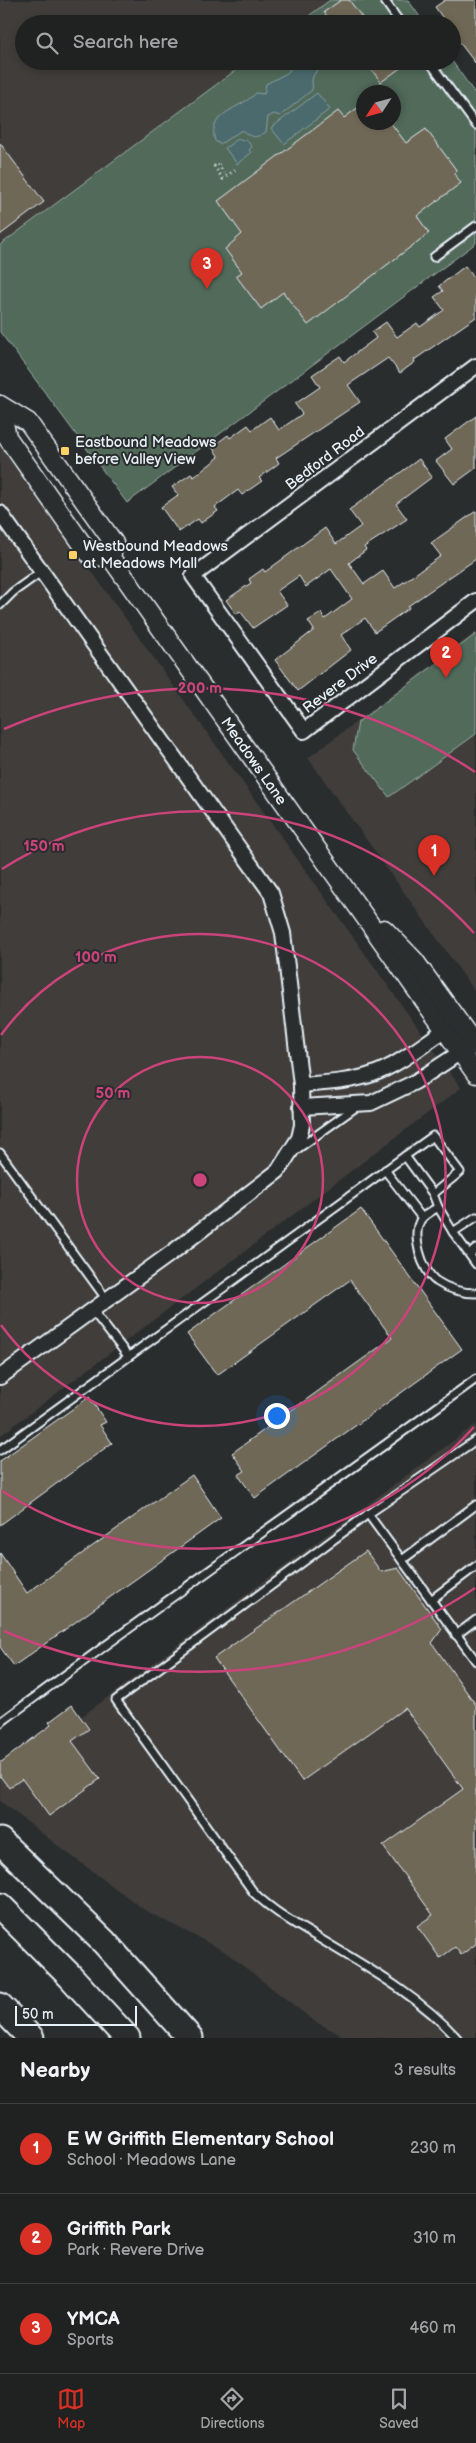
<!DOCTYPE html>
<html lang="en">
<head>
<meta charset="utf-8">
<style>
  :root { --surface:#202222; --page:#2d2f2f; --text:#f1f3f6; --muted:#a2a4a5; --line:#3d3f40; --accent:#d93025 }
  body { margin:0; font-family:"Balsamiq Sans",sans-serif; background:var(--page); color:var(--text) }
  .compass { position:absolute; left:356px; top:85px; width:45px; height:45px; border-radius:50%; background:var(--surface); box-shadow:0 2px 8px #0003; rotate:234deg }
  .scale { position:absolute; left:15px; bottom:12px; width:122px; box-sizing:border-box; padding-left:5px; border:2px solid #e8f1f8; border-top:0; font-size:14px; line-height:18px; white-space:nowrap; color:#e8f1f8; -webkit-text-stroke:4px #2a2d2e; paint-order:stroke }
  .you { position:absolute; left:276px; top:1415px; width:18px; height:18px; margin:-12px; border:4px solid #fff; border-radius:50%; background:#1a73e8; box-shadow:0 0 0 8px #1a73e833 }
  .badge { display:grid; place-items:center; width:32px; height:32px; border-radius:50%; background:var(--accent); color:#fff; font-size:16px; font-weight:700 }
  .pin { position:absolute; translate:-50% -41px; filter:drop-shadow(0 1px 2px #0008) }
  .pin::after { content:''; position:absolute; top:26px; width:18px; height:15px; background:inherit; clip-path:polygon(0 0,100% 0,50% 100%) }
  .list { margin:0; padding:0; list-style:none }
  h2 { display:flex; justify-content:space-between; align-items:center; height:65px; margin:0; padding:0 20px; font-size:21px }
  h2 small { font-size:16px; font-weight:400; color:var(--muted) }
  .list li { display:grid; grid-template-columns:32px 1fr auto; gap:15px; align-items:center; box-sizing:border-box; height:90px; padding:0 20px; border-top:1px solid var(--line) }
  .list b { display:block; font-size:19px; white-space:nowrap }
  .list p { margin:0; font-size:16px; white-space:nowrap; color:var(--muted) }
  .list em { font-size:16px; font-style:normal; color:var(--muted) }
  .icon { flex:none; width:28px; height:28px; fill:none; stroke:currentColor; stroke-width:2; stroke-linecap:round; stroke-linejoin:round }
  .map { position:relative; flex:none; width:476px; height:2038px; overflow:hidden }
  .search { position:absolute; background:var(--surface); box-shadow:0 2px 8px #0003; left:15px; right:15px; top:15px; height:55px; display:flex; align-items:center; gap:12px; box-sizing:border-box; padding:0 18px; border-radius:28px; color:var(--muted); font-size:19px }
  .sheet { height:335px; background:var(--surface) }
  nav { display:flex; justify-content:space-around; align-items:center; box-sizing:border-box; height:70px; border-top:1px solid var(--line); background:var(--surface); font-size:14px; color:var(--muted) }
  nav a { display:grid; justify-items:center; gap:2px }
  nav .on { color:var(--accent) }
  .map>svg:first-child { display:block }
</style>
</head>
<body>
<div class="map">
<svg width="476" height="2038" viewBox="0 0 476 2038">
  <rect width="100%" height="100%" fill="#2a2d2e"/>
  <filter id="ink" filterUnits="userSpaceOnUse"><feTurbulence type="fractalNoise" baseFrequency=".02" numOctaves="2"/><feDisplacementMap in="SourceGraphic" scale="10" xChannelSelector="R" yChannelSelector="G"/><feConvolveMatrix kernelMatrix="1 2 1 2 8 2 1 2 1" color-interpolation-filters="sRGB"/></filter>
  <g filter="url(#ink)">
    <g fill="#3f3e3a">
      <polygon points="0,0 330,0 298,24 24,24 24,61 248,61 0,245"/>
      <polygon points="0,443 461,1088 0,1436"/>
      <polygon points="476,632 476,993 308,758"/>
      <polygon points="476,1424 476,2038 347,2038 314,2021 224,1951 146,1911 65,1851 0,1801 0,1777"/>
    </g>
    <g fill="#516b5a" stroke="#9caea9" fill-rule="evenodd">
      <polygon points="330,0 408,0 425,24 298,24"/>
      <path d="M248,61H452L476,95V243L127,503L0,332V245ZM364,92H394V122H364Z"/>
      <polygon points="476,634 476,734 389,797 353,750 358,722"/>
    </g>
    <g fill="#4b6a6d" stroke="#8aa0a5">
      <path d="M297,61H317C321,71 312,73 312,81C312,84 313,87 312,90L280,116L274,114L268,117L266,132C256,139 251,138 242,130L220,144L215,141C206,112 243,108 256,93L264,94L266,84L287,73Z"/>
      <polygon points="317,93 330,109 284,144 271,128"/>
      <polygon points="238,139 243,141 246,139 252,147 249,150 251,153 237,164 225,148"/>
    </g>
    <g fill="#706757" stroke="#e8f1f8">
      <polygon points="341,0 349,0 367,24 332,24 324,12"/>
      <polygon points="445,0 476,0 476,64 453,34 452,24 447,24 435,7"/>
      <polygon points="365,61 410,61 381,82"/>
      <polygon points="364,103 364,122 390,122 406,143 426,129 457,171 454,173 461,183 417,216 429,233 308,325 283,292 261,309 236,276 242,272 225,249 242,234 218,201 338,111 344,118"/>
      <polygon points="0,143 44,202 0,235"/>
      <polygon points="465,266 476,280 476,317 414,360 415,362 400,373 388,358 348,385 360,402 276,458 279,463 259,478 262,481 242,495 238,490 215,507 218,511 201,523 198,519 179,532 161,507 178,495 172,487 191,474 194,477 219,457 212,447 228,435 230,438 248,425 252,430 270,417 279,430 302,414 295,404 320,387 312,375 340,356 344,362 376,338 372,332 386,322 397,337 417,323 420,327 444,310 434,297 443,291 439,286"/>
      <polygon points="476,416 476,468 454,484 436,461 452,449 445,439"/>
      <polygon points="419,459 432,477 396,504 407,519 364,547 366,550 349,563 364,584 383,571 395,588 441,556 431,543 476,511 476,559 408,606 409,608 375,632 365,618 341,635 351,650 298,691 275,660 314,630 308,621 321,613 325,619 352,599 331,569 306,587 299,576 277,591 287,605 253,628 240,611 236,614 226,600 251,583 249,579 263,569 265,572 325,528 336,544 361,526 349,510"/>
      <polygon points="361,1209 462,1349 255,1498 238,1475 245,1471 232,1453 392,1338 350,1280 217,1375 187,1334"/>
      <polygon points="89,1397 106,1422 100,1425 112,1443 0,1525 0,1461"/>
      <polygon points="192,1475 221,1518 14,1666 0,1647 0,1553 27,1593"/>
      <polygon points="366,1551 381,1572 398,1568 442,1629 432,1643 476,1705 476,1944 461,1955 455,1947 440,1958 417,1926 433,1915 383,1846 463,1789 405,1708 302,1781 214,1658"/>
      <polygon points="72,1705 89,1729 72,1741 100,1779 49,1816 22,1779 9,1788 0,1776 0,1763 51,1725 49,1722"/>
    </g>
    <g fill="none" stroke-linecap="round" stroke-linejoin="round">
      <defs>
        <g id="service">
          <polyline points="384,0 401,24"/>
          <polyline points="429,61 476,125"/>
          <polyline points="434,257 476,226"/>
          <polyline points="0,605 13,592 41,572"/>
          <polyline points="296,1150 356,1107"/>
          <polyline points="0,1153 107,1300"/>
          <polyline points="385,1170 422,1218"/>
          <polyline points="433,1194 460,1172 433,1136 405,1156 433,1194 438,1207 453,1232 476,1264"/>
          <path d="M438,1207C433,1210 426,1214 422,1218C410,1233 422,1271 436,1281C448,1289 462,1293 476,1293"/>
          <polyline points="453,1232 476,1217"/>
          <polyline points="470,1254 476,1249"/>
          <polyline points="93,1311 128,1356"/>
          <polyline points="476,1440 368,1514 476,1661"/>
          <polyline points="0,1450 405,1156"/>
          <path d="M368,1514L116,1700L254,1893C273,1911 295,1924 317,1937C366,1967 418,1995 457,2038"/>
          <polyline points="402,1560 476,1505"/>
          <polyline points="431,1600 476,1566"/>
          <polyline points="456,1635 476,1620"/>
          <path d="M0,1723C157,1606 318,1494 476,1379"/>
        </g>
        <g id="minor">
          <polyline points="476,366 193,576 304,731 476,601"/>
          <polyline points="0,513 271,893 283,933 301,1085 302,1125 299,1138 278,1171 174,1251 0,1377"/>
          <path d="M301,1085C324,1083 350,1082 373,1074C399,1065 422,1045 445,1030"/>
          <polyline points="301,1107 371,1103 415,1082 461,1052"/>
        </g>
        <g id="tertiary">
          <polyline points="0,405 28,422 114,543 111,558 476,1074"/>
          <polyline points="0,405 7,437 90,555 111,558"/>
          <polyline points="384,929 414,960 476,1046"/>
        </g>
        <g id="motorway">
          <polyline points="0,1841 104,1942 190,2038"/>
          <polyline points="0,1906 70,1976 127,2038"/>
          <polyline points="0,2006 31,2038"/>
        </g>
      </defs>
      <use href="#service" stroke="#e8f1f8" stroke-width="11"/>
      <use href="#minor" stroke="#e8f1f8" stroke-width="18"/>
      <use href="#tertiary" stroke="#e8f1f8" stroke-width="21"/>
      <use href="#motorway" stroke="#e8f1f8" stroke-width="29"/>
      <g stroke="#e8f1f8" stroke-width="3" stroke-dasharray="1 4" stroke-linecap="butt">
        <polyline points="214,166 223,179 237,168"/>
        <polyline points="214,166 218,164 224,173"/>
      </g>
      <use href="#service" stroke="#2a2d2e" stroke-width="7"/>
      <use href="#minor" stroke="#2a2d2e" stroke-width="14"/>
      <use href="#tertiary" stroke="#2a2d2e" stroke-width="18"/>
      <use href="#motorway" stroke="#2a2d2e" stroke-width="25"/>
    </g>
  </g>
  <g fill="none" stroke="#ca437a" stroke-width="2.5">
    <circle cx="200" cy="1180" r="123"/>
    <path d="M1 1035A246 246 0 1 1 1 1325"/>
    <path d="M474 1427A369 369 0 0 1 2 1491M2 869A369 369 0 0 1 474 933"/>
    <path d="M475 1588A492 492 0 0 1 4 1631M4 729A492 492 0 0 1 475 772"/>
  </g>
  <g fill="#ffd166" stroke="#2a2d2e" stroke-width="2">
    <rect x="60" y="446" width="10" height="10" rx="2.5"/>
    <rect x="68" y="550" width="10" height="10" rx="2.5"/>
  </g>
  <g text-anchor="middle" stroke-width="4" stroke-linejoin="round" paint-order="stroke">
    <g font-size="15" fill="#e8f1f8" stroke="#2a2d2e" text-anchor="start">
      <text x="75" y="447">Eastbound Meadows<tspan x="75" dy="17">before Valley View</tspan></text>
      <text x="83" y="551">Westbound Meadows<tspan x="83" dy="17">at Meadows Mall</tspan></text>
    </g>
    <g font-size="15" fill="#e8f1f8" stroke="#2a2d2e">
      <text transform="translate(325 458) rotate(-37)" y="5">Bedford Road</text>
      <text transform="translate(340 683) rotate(-37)" y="5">Revere Drive</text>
      <text transform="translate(254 761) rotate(55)" y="5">Meadows Lane</text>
    </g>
  </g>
  <circle cx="200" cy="1180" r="8" fill="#ca437a" stroke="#2a2d2e" stroke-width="2.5"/>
  <g font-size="15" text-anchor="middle" font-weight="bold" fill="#ca437a" stroke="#2a2d2e" stroke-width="4" stroke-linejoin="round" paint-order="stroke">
    <text x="200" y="693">200 m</text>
    <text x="44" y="851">150 m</text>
    <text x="96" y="962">100 m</text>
    <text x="113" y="1098">50 m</text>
  </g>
</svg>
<svg class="compass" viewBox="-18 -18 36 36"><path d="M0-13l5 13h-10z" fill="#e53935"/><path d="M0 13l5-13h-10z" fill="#a2a4a5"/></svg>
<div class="scale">50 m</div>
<div class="you"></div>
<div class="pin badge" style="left:434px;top:876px">1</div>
<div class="pin badge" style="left:446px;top:678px">2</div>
<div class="pin badge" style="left:207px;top:289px">3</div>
<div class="search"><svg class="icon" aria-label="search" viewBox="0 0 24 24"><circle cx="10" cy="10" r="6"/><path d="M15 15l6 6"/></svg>Search here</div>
</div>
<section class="sheet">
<h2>Nearby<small>3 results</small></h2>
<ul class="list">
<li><span class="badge">1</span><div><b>E W Griffith Elementary School</b><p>School · Meadows Lane</p></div><em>230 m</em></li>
<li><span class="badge">2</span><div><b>Griffith Park</b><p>Park · Revere Drive</p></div><em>310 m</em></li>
<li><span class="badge">3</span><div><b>YMCA</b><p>Sports</p></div><em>460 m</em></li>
</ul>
</section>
<nav>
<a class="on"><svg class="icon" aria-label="map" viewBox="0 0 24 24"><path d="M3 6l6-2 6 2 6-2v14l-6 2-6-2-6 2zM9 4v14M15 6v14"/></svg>Map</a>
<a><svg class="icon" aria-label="directions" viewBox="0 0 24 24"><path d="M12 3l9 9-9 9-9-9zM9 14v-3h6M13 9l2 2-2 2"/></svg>Directions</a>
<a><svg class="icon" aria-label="saved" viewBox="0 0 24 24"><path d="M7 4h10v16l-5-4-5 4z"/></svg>Saved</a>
</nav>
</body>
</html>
